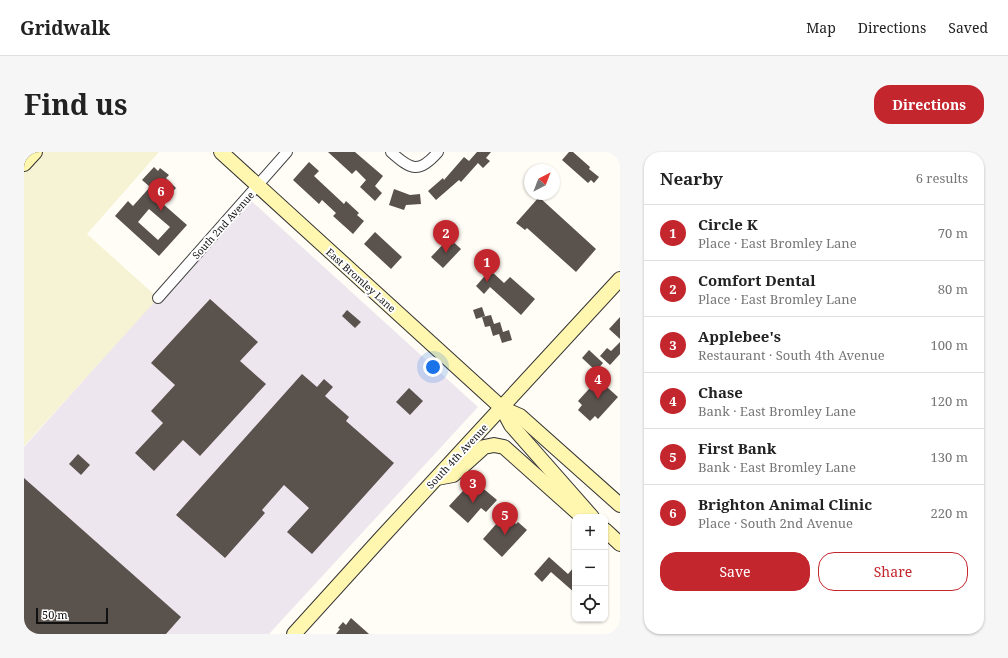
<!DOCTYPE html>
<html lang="en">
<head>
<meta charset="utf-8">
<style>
  :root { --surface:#fff; --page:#f6f6f6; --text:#222; --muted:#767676; --line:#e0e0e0; --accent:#c4262e }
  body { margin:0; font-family:"Noto Serif",serif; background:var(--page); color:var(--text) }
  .controls { position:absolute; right:12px; bottom:12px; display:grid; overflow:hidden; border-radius:8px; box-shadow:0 1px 3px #0004 }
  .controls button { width:36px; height:36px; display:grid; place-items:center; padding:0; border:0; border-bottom:1px solid var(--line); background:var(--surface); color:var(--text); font:20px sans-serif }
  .compass { position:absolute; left:500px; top:12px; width:36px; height:36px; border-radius:50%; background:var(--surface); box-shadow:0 1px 3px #0004; rotate:42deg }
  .scale { position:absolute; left:12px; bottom:10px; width:72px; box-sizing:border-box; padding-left:4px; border:2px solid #111; border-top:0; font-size:11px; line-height:14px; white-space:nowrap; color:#111; -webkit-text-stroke:3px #fff; paint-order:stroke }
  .you { position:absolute; left:409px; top:215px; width:14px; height:14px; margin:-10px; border:3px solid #fff; border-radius:50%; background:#1a73e8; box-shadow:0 0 0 6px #1a73e833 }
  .badge { display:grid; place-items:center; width:26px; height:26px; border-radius:50%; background:var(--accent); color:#fff; font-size:13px; font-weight:700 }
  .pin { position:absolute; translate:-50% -33px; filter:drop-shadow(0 1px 2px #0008) }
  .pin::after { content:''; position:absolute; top:21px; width:14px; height:12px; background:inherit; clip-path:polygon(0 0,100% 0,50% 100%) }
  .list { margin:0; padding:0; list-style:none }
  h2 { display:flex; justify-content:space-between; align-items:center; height:52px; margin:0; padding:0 16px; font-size:17px }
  h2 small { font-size:13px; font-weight:400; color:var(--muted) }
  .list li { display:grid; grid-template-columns:26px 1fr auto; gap:12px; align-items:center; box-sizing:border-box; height:56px; padding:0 16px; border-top:1px solid var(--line) }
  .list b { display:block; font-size:15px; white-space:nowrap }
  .list p { margin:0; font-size:13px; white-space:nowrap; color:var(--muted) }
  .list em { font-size:13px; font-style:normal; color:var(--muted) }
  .actions { display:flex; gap:8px; padding:12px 16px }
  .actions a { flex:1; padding:9px 0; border:1px solid var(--accent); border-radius:16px; text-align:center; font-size:14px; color:var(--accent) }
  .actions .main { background:var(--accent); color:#fff }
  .icon { flex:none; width:22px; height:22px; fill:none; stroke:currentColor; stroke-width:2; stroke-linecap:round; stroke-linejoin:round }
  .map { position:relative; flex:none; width:596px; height:482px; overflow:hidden; border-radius:16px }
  header { display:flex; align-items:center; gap:24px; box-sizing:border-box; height:56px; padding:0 20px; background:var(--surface); border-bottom:1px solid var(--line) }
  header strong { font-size:19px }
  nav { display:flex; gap:22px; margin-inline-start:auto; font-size:14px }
  .intro { display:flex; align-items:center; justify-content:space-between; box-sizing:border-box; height:96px; padding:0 24px }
  h1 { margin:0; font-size:28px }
  .button { padding:10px 18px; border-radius:16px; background:var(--accent); color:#fff; font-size:14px; font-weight:700 }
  main { display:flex; gap:24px; padding:0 24px }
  aside { flex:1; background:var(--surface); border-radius:16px; box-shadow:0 1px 3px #0004 }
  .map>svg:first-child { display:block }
</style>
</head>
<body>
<header>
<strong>Gridwalk</strong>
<nav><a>Map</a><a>Directions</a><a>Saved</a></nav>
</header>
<div class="intro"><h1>Find us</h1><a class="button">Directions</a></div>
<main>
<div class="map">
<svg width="596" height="482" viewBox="0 0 596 482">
  <rect width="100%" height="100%" fill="#fffdf5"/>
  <polygon fill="#eee6ef" points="223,45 454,255 245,482 0,482 0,295"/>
  <polygon fill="#f6f3d4" points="10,0 135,0 63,82 134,146 0,294 0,12"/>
  <g fill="#5a524d" fill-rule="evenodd">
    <polygon points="304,0 331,0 359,24 351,34 358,41 351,49 336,35 342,28 332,18 328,22"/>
    <polygon points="453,0 467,0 462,6 466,9 459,16 454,11 437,30 435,28 412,48 404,39 419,26 420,28 440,5 445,9"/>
    <polygon points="545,0 549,0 566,15 565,17 575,25 570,31 567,28 564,31 538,8"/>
    <polygon points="285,10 295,19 290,24 320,52 322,49 335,61 333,63 340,69 329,82 309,64 312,61 298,48 295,52 269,28"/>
    <path d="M130,15L134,19L136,16L145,23L142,26L152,36L138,51L163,73L135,104L91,64L104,49L109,54L126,35L118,28ZM125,57L146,75L134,88L114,70Z"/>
    <polygon points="370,37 386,43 396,42 397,52 382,53 380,58 365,53"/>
    <polygon points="515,45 572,97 552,120 503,76 501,78 492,71"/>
    <polygon points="351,80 378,105 367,117 340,92"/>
    <polygon points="425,86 437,97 419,116 407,105"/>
    <polygon points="466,118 480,131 486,125 511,147 497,163 466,135 460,142 452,134"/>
    <polygon points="186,147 234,190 216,209 242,232 176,304 159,288 130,319 111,301 139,271 127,259 151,233 127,211"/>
    <polygon points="458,155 461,164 452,167 449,158"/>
    <polygon points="323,158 337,170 331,176 318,164"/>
    <polygon points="467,163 470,172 476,170 479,180 485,178 488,188 478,191 475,182 469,184 466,174 461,175 458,165"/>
    <polygon points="596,165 596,187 585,177"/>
    <polygon points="596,190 596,202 586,213 576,204 583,196 587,199"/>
    <polygon points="565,198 579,211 572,219 558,206"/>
    <polygon points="278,222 293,235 300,227 309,235 301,244 325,265 322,269 370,311 288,402 263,380 285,356 260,333 238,358 241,361 201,406 152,363"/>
    <polygon points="574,227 594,245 574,267 571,264 566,269 554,258 558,253 554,249"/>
    <polygon points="385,236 399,249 386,263 372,250"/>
    <polygon points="54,302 66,313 57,323 45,312"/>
    <polygon points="0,326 157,465 142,482 0,482"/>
    <polygon points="449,328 473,348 462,360 457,356 444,371 425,354"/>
    <polygon points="481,362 492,372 494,370 503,378 478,405 459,387"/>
    <polygon points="525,405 544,422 551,414 551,441 527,420 518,430 510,422"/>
    <polygon points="327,466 345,482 312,482 316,477 314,476 319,470 322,473"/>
  </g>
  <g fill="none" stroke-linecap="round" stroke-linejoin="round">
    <defs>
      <g id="street">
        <path d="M367,0C387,18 395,22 414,0"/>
        <polyline points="134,146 263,0"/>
      </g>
      <g id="secondary">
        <polyline points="197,0 478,256 487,273 568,365"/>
        <polyline points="0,12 11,0"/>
        <polyline points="478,256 496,264 596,353"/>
        <polyline points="413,326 429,323 460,295 470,293 480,295 554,361"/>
        <polyline points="581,378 596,392"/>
        <polyline points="270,482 358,385 596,127"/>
      </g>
    </defs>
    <use href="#street" stroke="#444" stroke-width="12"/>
    <use href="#secondary" stroke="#333" stroke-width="16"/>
    <use href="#street" stroke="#fff" stroke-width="10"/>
    <use href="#secondary" stroke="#fff6b0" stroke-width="14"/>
  </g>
  <g text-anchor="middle" stroke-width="4" stroke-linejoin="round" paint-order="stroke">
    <g font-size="10" fill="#111" stroke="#fff">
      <text transform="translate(199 73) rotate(-48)" y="4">South 2nd Avenue</text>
      <text transform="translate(337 128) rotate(42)" y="4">East Bromley Lane</text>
      <text transform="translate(433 304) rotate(-47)" y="4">South 4th Avenue</text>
    </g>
  </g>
</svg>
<div class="controls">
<button>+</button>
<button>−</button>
<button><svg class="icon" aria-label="locate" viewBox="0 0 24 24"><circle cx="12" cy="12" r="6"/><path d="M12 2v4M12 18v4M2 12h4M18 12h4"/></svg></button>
</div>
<svg class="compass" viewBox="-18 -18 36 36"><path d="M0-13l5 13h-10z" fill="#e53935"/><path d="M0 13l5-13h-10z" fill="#767676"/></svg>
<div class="scale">50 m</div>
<div class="you"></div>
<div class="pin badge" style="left:463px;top:130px">1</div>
<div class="pin badge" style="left:422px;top:101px">2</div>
<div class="pin badge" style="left:449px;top:351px">3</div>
<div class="pin badge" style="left:574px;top:247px">4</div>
<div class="pin badge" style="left:481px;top:383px">5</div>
<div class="pin badge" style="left:137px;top:59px">6</div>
</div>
<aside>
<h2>Nearby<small>6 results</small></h2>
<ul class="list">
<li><span class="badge">1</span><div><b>Circle K</b><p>Place · East Bromley Lane</p></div><em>70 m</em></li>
<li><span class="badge">2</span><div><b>Comfort Dental</b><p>Place · East Bromley Lane</p></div><em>80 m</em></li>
<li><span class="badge">3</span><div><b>Applebee's</b><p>Restaurant · South 4th Avenue</p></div><em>100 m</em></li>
<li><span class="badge">4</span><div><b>Chase</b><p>Bank · East Bromley Lane</p></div><em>120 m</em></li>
<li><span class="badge">5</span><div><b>First Bank</b><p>Bank · East Bromley Lane</p></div><em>130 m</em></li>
<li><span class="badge">6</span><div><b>Brighton Animal Clinic</b><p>Place · South 2nd Avenue</p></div><em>220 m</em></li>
</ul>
<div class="actions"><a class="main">Save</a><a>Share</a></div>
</aside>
</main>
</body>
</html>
